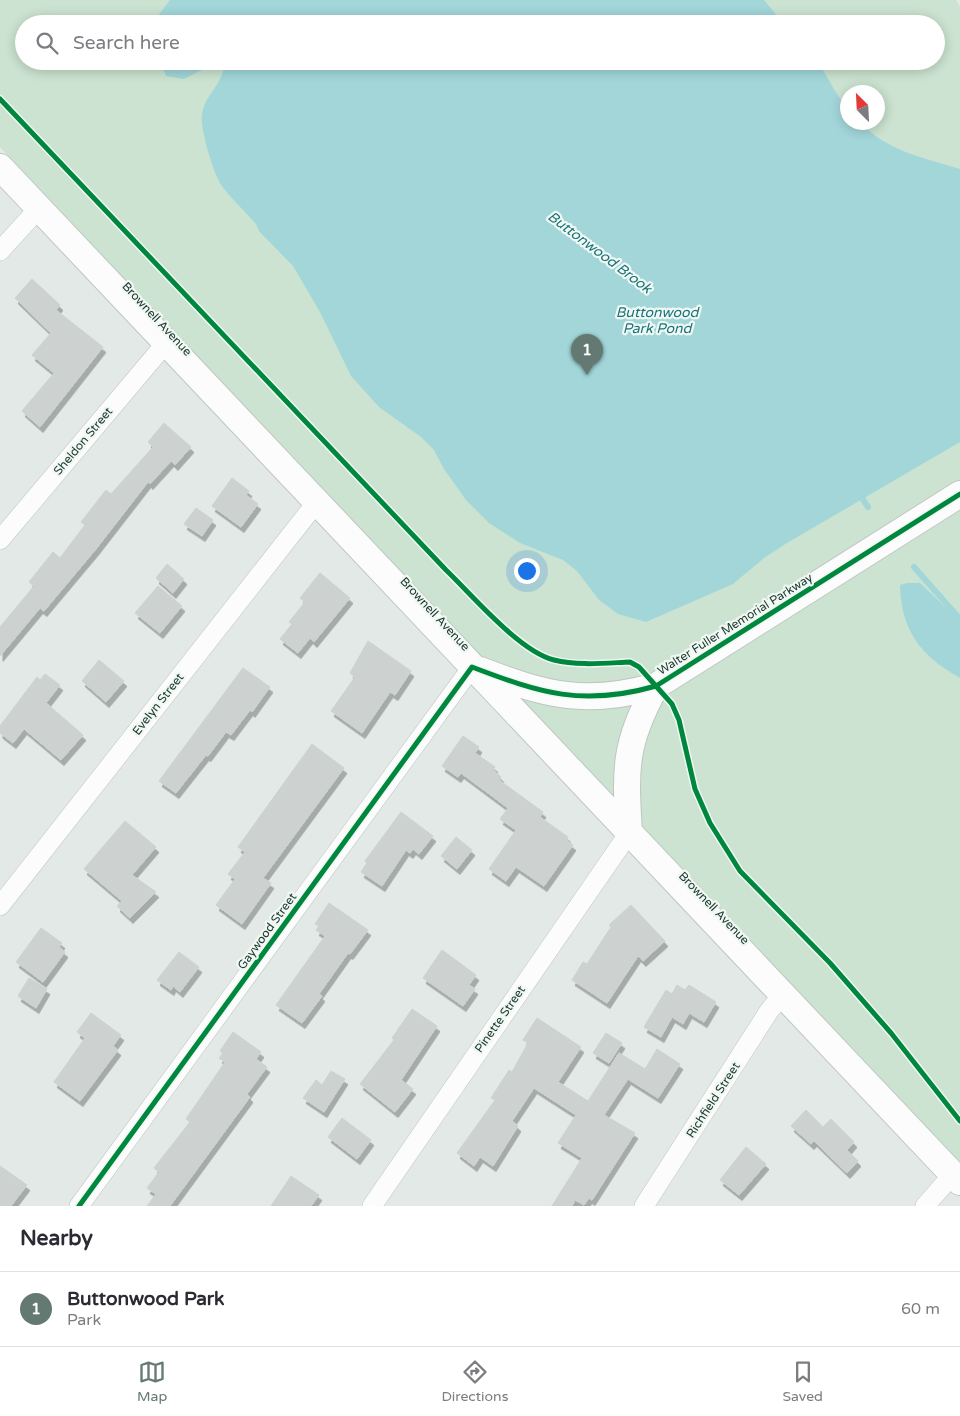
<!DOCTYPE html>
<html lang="en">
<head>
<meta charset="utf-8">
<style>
  :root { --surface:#fff; --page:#f7f7f7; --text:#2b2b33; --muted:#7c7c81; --line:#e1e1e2; --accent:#647971 }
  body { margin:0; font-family:"Varela Round",sans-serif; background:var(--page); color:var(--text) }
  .compass { position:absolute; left:840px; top:85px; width:45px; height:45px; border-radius:50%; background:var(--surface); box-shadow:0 2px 12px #0003; rotate:336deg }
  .you { position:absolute; left:526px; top:570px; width:18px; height:18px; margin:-12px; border:4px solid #fff; border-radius:50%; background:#1a73e8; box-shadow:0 0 0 8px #1a73e833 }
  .badge { display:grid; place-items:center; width:32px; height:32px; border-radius:50%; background:var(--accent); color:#fff; font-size:16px; font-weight:700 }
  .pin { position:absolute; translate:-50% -41px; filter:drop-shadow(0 1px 2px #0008) }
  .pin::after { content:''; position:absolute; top:26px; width:18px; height:15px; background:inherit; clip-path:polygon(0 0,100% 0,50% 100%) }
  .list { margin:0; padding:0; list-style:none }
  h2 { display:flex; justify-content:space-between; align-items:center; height:65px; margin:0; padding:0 20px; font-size:21px }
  h2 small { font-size:16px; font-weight:400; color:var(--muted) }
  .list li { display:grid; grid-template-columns:32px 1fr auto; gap:15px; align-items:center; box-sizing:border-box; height:75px; padding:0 20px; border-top:1px solid var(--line) }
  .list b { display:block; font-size:19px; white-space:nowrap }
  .list p { margin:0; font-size:16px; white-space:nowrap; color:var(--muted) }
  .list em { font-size:16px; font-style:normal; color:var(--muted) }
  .icon { flex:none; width:28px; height:28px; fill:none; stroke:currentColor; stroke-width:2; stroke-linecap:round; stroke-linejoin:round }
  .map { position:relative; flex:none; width:960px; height:1206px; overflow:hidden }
  .search { position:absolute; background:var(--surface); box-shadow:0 2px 12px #0003; left:15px; right:15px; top:15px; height:55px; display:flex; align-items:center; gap:12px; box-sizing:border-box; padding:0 18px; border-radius:28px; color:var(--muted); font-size:19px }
  .sheet { height:140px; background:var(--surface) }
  nav { display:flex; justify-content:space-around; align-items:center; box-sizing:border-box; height:70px; border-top:1px solid var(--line); background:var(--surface); font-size:14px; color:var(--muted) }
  nav a { display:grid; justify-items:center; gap:2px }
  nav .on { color:var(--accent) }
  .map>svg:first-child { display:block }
</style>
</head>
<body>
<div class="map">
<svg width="960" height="1206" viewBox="0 0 960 1206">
  <defs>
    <filter id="shadow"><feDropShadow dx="3" dy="5.5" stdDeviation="0" flood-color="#0004"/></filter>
  </defs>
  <rect width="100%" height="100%" fill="#e3e9e6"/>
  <path fill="#cbe3d0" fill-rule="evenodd" d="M0,0H956L960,7V1164L0,147ZM24,24H936V61H24ZM848,92H878V122H848Z"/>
  <g fill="#a2d6d9">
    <polygon points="170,0 764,0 784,24 156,24 157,17"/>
    <path d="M160,61H817C828,76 835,94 847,108L848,122L861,123C887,151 924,158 960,169V442L787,543L764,558L733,584L646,622L618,614L599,600L577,571L563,560L520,543L489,523L466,500L444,469L434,450L421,437L379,407L351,376L320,312L293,266L259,231L256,224C245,211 229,197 220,183C213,171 200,129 202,115C204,96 221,86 224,67L214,64L184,79L166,76Z"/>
    <path d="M907,583H920L960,621V678C921,656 901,631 900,585Z"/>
  </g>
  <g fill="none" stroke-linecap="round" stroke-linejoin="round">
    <g stroke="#a2d6d9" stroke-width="6">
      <polyline points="858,492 868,507"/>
      <polyline points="914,567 960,619"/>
    </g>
  </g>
  <g fill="#cdd2d0" stroke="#cbd2cf" filter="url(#shadow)">
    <polygon points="32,279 60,305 56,310 103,347 40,427 22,411 54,373 32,355 51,333 15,298"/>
    <polygon points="164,423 191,447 175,465 171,461 150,484 148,482 96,549 44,611 40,608 0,656 0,627 34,586 29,582 53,552 60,558 85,525 81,522 106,490 111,494 153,447 148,442"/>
    <polygon points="232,478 249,491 246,495 258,504 241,527 212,506"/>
    <polygon points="196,508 213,520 202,536 184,524"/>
    <polygon points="167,564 184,579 173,593 156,578"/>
    <polygon points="320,573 350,598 314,642 310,638 298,653 280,639 292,624 289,622 305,602 300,598"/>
    <polygon points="158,586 182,606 160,633 135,613"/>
    <polygon points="368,641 411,671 395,695 390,692 362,733 331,711 355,677 350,673"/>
    <polygon points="99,660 124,681 106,702 82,681"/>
    <polygon points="243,668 270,687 252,712 250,710 231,735 226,732 208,756 206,755 176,793 159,781"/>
    <polygon points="45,674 60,685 46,703 83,735 61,760 24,729 13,743 0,733 0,726 37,677 40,680"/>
    <polygon points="463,736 479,747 475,753 495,767 493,770 501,777 499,780 543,812 540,817 568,837 566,840 573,845 544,886 516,867 506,881 489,869 516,830 500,819 508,808 461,773 458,777 442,766"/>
    <polygon points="312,744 344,768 263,878 271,883 242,924 216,905 235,879 228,874 245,852 238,847"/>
    <polygon points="401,812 433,836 419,854 413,849 410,853 406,850 382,886 361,872 367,863 365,861"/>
    <polygon points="125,821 156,847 132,875 156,892 130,918 117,906 122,901 84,869"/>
    <polygon points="456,837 472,850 457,869 441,856"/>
    <polygon points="329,903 368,930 350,954 348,953 319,994 322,996 302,1023 276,1005 325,936 316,930 319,926 315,924"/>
    <polygon points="631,905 665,941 643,961 638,956 607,1003 572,980 583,962 587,964 611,927 609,925"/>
    <polygon points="41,928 62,943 59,947 65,952 43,982 16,962"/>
    <polygon points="442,950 476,975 469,985 475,989 463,1006 423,978"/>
    <polygon points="179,952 199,967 180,992 173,986 171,990 157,980"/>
    <polygon points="29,978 47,989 36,1008 18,996"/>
    <polygon points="677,985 685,990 689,985 716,1002 704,1022 689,1013 683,1024 672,1017 661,1037 644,1027 666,990 672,994"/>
    <polygon points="412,1009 437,1026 401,1080 413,1089 395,1112 360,1084 394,1040 392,1038"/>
    <polygon points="91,1013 121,1035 113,1046 118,1050 80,1101 54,1082 85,1038 77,1032"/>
    <polygon points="537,1018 581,1047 558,1082 588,1101 619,1053 645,1069 657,1049 680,1064 658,1098 628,1079 604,1115 635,1133 592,1200 589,1198 584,1205 575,1200 572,1206 552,1206 582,1158 558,1143 576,1115 534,1088 512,1121 518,1126 493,1166 480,1157 474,1166 457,1153 495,1100 491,1098 509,1070 512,1072 528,1043 523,1040"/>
    <polygon points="233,1032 261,1052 256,1059 267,1067 247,1094 250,1097 170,1206 147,1206 156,1194 147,1188 159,1172 154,1168 190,1122 186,1119 225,1062 219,1058 223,1053 220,1051"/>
    <polygon points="606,1033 622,1043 609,1063 593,1053"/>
    <polygon points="331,1071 345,1079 324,1112 303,1098 316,1080 322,1085"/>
    <polygon points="806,1110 823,1127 831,1119 854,1142 847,1150 858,1161 847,1173 814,1141 811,1144 791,1126"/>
    <polygon points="342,1118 371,1140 357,1159 328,1137"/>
    <polygon points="746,1147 766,1164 739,1195 720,1180"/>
    <polygon points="0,1166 27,1185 11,1206 0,1206"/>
    <polygon points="291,1176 319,1195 311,1206 271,1206"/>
  </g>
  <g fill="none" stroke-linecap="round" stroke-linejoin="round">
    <defs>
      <g id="street">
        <polyline points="0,251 39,208"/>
        <polyline points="0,540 166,343"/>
        <polyline points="0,906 316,503"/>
        <polyline points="79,1206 472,667"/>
        <polyline points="372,1206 629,833"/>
        <polyline points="644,1206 769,1011 783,994"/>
        <polyline points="925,1206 953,1174"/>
      </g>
      <g id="secondary">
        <polyline points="0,167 960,1182"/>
        <path d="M480,670C545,695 586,706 656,686L960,494"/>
        <path d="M629,833C625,769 624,743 656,686"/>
      </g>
    </defs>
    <use href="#street" stroke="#c0c6c3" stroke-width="20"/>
    <use href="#secondary" stroke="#bec7c3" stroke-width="28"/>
    <use href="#street" stroke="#fbfcfb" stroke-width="19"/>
    <use href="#secondary" stroke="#fbfcfb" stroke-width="26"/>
    <defs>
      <g id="cycleway">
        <path d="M0,99L446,570C473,596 519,651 554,660C578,666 606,663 630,662L639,667L672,704L679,720L695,789L710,823L740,871L830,963L891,1033L960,1121"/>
        <path d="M79,1206L472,667C540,693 583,707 656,686L960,494"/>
      </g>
    </defs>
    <use href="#cycleway" stroke="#f1f8f4" stroke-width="8"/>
    <use href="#cycleway" stroke="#00873e" stroke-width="5"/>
  </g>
  <g text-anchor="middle" stroke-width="4.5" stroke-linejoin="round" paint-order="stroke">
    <g font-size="12" fill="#203c32" stroke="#f1f8f4">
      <text transform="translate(157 319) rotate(47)" y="4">Brownell Avenue</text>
      <text transform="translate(83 441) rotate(-50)" y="4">Sheldon Street</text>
      <text transform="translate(435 614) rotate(47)" y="4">Brownell Avenue</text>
      <text transform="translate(735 624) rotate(-32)" y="4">Walter Fuller Memorial Parkway</text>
      <text transform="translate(158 704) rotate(-52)" y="4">Evelyn Street</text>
      <text transform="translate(714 908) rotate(46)" y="4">Brownell Avenue</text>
      <text transform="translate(267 931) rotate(-54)" y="4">Gaywood Street</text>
      <text transform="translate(500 1019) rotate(-55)" y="4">Pinette Street</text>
      <text transform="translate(713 1100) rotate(-57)" y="4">Richfield Street</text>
    </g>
    <g font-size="14" font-style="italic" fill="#18737a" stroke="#f1f8f4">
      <text transform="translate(600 252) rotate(37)" y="5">Buttonwood Brook</text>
      <text x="657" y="317">Buttonwood<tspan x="657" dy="16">Park Pond</tspan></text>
    </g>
  </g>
</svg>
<svg class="compass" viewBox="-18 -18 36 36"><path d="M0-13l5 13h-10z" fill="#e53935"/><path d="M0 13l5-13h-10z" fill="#7c7c81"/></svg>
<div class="you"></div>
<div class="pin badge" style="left:587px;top:375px">1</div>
<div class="search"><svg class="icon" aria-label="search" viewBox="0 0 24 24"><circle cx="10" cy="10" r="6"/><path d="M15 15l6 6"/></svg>Search here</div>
</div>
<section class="sheet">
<h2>Nearby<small></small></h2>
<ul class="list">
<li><span class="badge">1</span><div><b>Buttonwood Park</b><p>Park</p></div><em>60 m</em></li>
</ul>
</section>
<nav>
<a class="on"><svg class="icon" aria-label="map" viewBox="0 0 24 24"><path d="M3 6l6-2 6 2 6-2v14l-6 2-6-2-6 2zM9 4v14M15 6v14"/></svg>Map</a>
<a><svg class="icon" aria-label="directions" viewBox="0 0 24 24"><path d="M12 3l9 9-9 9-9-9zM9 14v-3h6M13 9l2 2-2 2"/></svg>Directions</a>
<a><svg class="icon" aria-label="saved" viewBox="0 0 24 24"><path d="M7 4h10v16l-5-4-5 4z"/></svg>Saved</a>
</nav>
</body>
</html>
